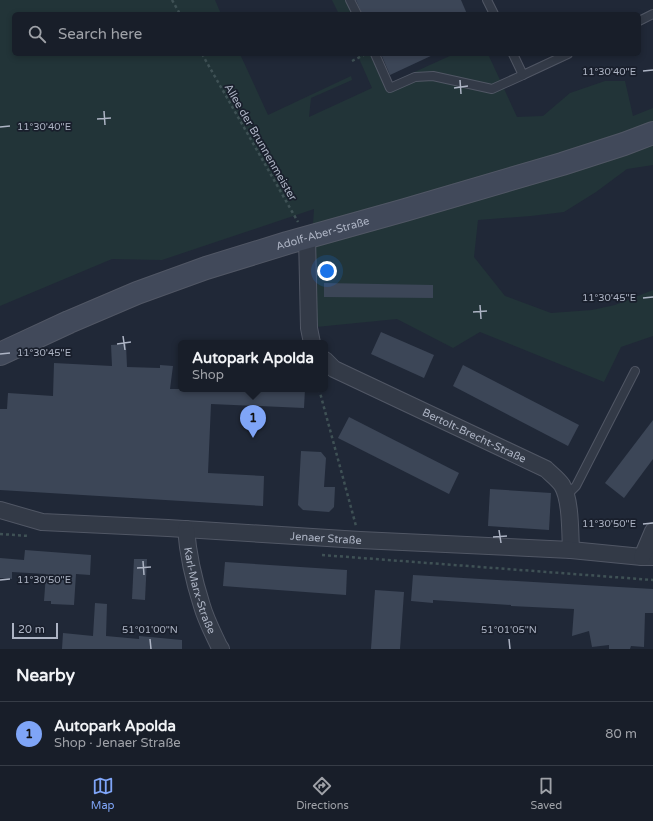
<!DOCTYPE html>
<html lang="en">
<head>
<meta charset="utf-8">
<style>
  :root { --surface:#181e29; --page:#212731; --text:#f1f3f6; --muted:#9fa2a8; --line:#363c46; --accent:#7fa5f7 }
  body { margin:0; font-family:"Varela Round",sans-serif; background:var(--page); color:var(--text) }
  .scale { position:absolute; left:12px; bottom:10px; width:46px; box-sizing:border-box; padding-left:4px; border:2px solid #adb4c4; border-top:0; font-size:11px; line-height:14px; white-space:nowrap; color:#adb4c4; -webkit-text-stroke:3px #191f2c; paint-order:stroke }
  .you { position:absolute; left:327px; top:271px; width:14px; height:14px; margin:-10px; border:3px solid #fff; border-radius:50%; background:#1a73e8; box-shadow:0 0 0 6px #1a73e833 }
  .badge { display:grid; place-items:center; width:26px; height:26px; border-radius:50%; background:var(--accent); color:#111; font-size:13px; font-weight:700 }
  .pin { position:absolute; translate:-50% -33px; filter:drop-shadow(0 1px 2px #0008) }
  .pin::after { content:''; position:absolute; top:21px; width:14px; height:12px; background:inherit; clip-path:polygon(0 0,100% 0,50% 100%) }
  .popup { position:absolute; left:178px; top:340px; width:150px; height:52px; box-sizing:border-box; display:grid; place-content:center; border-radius:6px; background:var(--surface); filter:drop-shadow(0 1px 3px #0005); font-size:13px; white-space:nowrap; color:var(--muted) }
  .popup b { font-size:15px; color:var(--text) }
  .popup::after { content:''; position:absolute; left:50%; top:100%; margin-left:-8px; border:8px solid transparent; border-top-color:var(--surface) }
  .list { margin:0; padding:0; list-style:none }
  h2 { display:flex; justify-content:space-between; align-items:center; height:52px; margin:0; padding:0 16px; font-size:17px }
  h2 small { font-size:13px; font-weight:400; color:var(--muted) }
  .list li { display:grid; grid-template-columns:26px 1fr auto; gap:12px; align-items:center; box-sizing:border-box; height:64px; padding:0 16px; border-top:1px solid var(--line) }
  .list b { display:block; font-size:15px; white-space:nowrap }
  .list p { margin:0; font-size:13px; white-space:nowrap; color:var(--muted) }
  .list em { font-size:13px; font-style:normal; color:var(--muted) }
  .icon { flex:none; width:22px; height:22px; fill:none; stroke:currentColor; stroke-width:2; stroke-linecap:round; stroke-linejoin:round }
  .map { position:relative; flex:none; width:653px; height:649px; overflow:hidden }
  .search { position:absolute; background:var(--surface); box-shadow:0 2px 6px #0003; left:12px; right:12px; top:12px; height:44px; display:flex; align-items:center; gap:10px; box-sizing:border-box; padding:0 14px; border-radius:6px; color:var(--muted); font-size:15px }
  .sheet { height:116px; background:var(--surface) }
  nav { display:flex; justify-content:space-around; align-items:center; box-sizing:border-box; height:56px; border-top:1px solid var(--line); background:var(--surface); font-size:11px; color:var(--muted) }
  nav a { display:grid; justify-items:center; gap:2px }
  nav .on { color:var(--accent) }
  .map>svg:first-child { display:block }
</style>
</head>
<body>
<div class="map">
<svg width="653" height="649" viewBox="0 0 653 649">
  <rect width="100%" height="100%" fill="#202837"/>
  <g fill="#223438">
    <polygon points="0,0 215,0 221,14 14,14 14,54 240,54 268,115 351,76 352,80 311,98 309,117 372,88 357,54 371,54 386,85 454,54 488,54 517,117 543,116 570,93 605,81 625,81 633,116 653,108 653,165 627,169 596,192 564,212 531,216 478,220 474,257 505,296 551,313 592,310 615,305 653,290 653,336 621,347 604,382 480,332 453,348 397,319 306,328 314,209 162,260 112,259 0,306"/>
    <polygon points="332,0 346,0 353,14 339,14"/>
  </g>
  <g fill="#3c4657">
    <polygon points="356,0 461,0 467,14 362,14"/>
    <polygon points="381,54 435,54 390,75"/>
    <polygon points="324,283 433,285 433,298 324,297"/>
    <polygon points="381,332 434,355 424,378 371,354"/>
    <polygon points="126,344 127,367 160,368 160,365 173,366 170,389 305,389 304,408 211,404 208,473 264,476 263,506 0,490 0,409 7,409 8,393 53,396 54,363 112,366 111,345"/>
    <polygon points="463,365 579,425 568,446 453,386"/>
    <polygon points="349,417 459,473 449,494 338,438"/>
    <polygon points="653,420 653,459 624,498 605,483"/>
    <polygon points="301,451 321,452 326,458 324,487 335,487 334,507 329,512 303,510 298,505"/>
    <polygon points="490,489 551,493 549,530 488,526"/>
    <polygon points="25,550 91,555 90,575 76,574 74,605 51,604 51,601 44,601 46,574 12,572 12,579 0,578 0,558 24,560"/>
    <polygon points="134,559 147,559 145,600 132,599"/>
    <polygon points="225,562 347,570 346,595 223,586"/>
    <polygon points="413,575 653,589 653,613 645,613 644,647 631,646 630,649 609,649 609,645 592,647 589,631 572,636 574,609 511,606 511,605 433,600 433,603 411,601"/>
    <polygon points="375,590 404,592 400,649 371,649"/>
    <polygon points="95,603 107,604 106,636 139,639 139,636 182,640 182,649 62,649 63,633 93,636"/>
  </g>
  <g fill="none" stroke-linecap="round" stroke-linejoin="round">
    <defs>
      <g id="lane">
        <polyline points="350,0 357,14"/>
        <polyline points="487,0 494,14"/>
        <polyline points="639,21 653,14"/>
        <polyline points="375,54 390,88 415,77 433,76 492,89 523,75"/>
        <polyline points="513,54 523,75 568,54"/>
        <polyline points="566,496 576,486 635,371"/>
      </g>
      <g id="street">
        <polyline points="307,237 309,328 312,343"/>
        <path id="s1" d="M325,360L334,369L546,469C551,474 558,479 562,485C571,500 570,532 571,550"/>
        <path id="s2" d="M0,510L42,522L168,528L360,540L571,550L642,557H653"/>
        <path id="s3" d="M186,529C188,555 194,581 202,606C206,620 213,633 219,646L221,649"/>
        <polyline points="642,557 653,531"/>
      </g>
      <g id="secondary">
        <path id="s4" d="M0,354L69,322L137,293L206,268L287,243L405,210L562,164L624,144L653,133"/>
      </g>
    </defs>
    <use href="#lane" stroke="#515765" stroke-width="10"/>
    <use href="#street" stroke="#515765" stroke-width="18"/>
    <use href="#secondary" stroke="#515765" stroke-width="24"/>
    <g stroke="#3f5155" stroke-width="2.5" stroke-dasharray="3 3" stroke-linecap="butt">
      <polyline points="172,0 180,14"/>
      <polyline points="202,54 298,222"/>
      <polyline points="352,61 364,55"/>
      <polyline points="319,389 356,526"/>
      <polyline points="0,534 29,536"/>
      <polyline points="322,555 653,580"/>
    </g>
    <use href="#lane" stroke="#333a47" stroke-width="8"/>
    <use href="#street" stroke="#333a47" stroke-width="16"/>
    <use href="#secondary" stroke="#41495a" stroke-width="22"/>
  </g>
  <path fill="none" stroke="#adb4c4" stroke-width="1.5" d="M643,71L653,70M460,80L461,94M454,88L468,86M104,111L105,125M97,119L111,118M0,127L10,126M643,298L653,297M480,305L481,319M473,312L487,311M123,336L125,350M117,344L131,342M0,354L10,353M643,524L653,523M499,530L501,543M493,537L507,536M143,561L144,575M137,568L151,567M0,580L10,579M150,639L151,649M509,639L510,649"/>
  <g text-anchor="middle" stroke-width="3.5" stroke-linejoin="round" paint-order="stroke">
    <g font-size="11" fill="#adb4c4" stroke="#191f2c">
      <text transform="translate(261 142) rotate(60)" y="4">Allee der Brunnenmeister</text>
      <text dy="4" stroke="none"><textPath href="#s4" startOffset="345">Adolf-Aber-Straße</textPath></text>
      <text dy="4" stroke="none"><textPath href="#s1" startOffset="168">Bertolt-Brecht-Straße</textPath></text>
      <text dy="4" stroke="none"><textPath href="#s2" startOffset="328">Jenaer Straße</textPath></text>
      <text dy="4" stroke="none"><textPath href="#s3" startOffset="63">Karl-Marx-Straße</textPath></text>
    </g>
  </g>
  <g font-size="10" text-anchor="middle" fill="#adb4c4" stroke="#191f2c" stroke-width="3.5" stroke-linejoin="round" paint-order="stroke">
    <text x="609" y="75">11°30'40"E</text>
    <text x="44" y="130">11°30'40"E</text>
    <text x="609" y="301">11°30'45"E</text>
    <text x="44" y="356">11°30'45"E</text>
    <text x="609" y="527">11°30'50"E</text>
    <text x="44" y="583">11°30'50"E</text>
    <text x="150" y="633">51°01'00"N</text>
    <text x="509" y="633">51°01'05"N</text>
  </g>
</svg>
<div class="scale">20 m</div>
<div class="you"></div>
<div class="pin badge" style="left:253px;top:438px">1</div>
<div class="popup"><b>Autopark Apolda</b>Shop</div>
<div class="search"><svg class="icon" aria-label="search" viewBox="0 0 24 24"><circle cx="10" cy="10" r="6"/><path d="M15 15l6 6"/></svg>Search here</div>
</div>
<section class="sheet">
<h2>Nearby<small></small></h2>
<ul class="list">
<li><span class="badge">1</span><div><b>Autopark Apolda</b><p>Shop · Jenaer Straße</p></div><em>80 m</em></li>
</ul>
</section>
<nav>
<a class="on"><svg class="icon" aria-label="map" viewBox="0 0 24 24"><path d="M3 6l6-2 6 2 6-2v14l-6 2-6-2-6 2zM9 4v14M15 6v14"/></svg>Map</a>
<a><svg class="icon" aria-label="directions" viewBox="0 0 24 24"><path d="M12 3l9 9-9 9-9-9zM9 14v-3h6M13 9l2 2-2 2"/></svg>Directions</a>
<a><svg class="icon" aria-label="saved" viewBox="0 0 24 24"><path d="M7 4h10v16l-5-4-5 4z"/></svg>Saved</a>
</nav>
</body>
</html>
